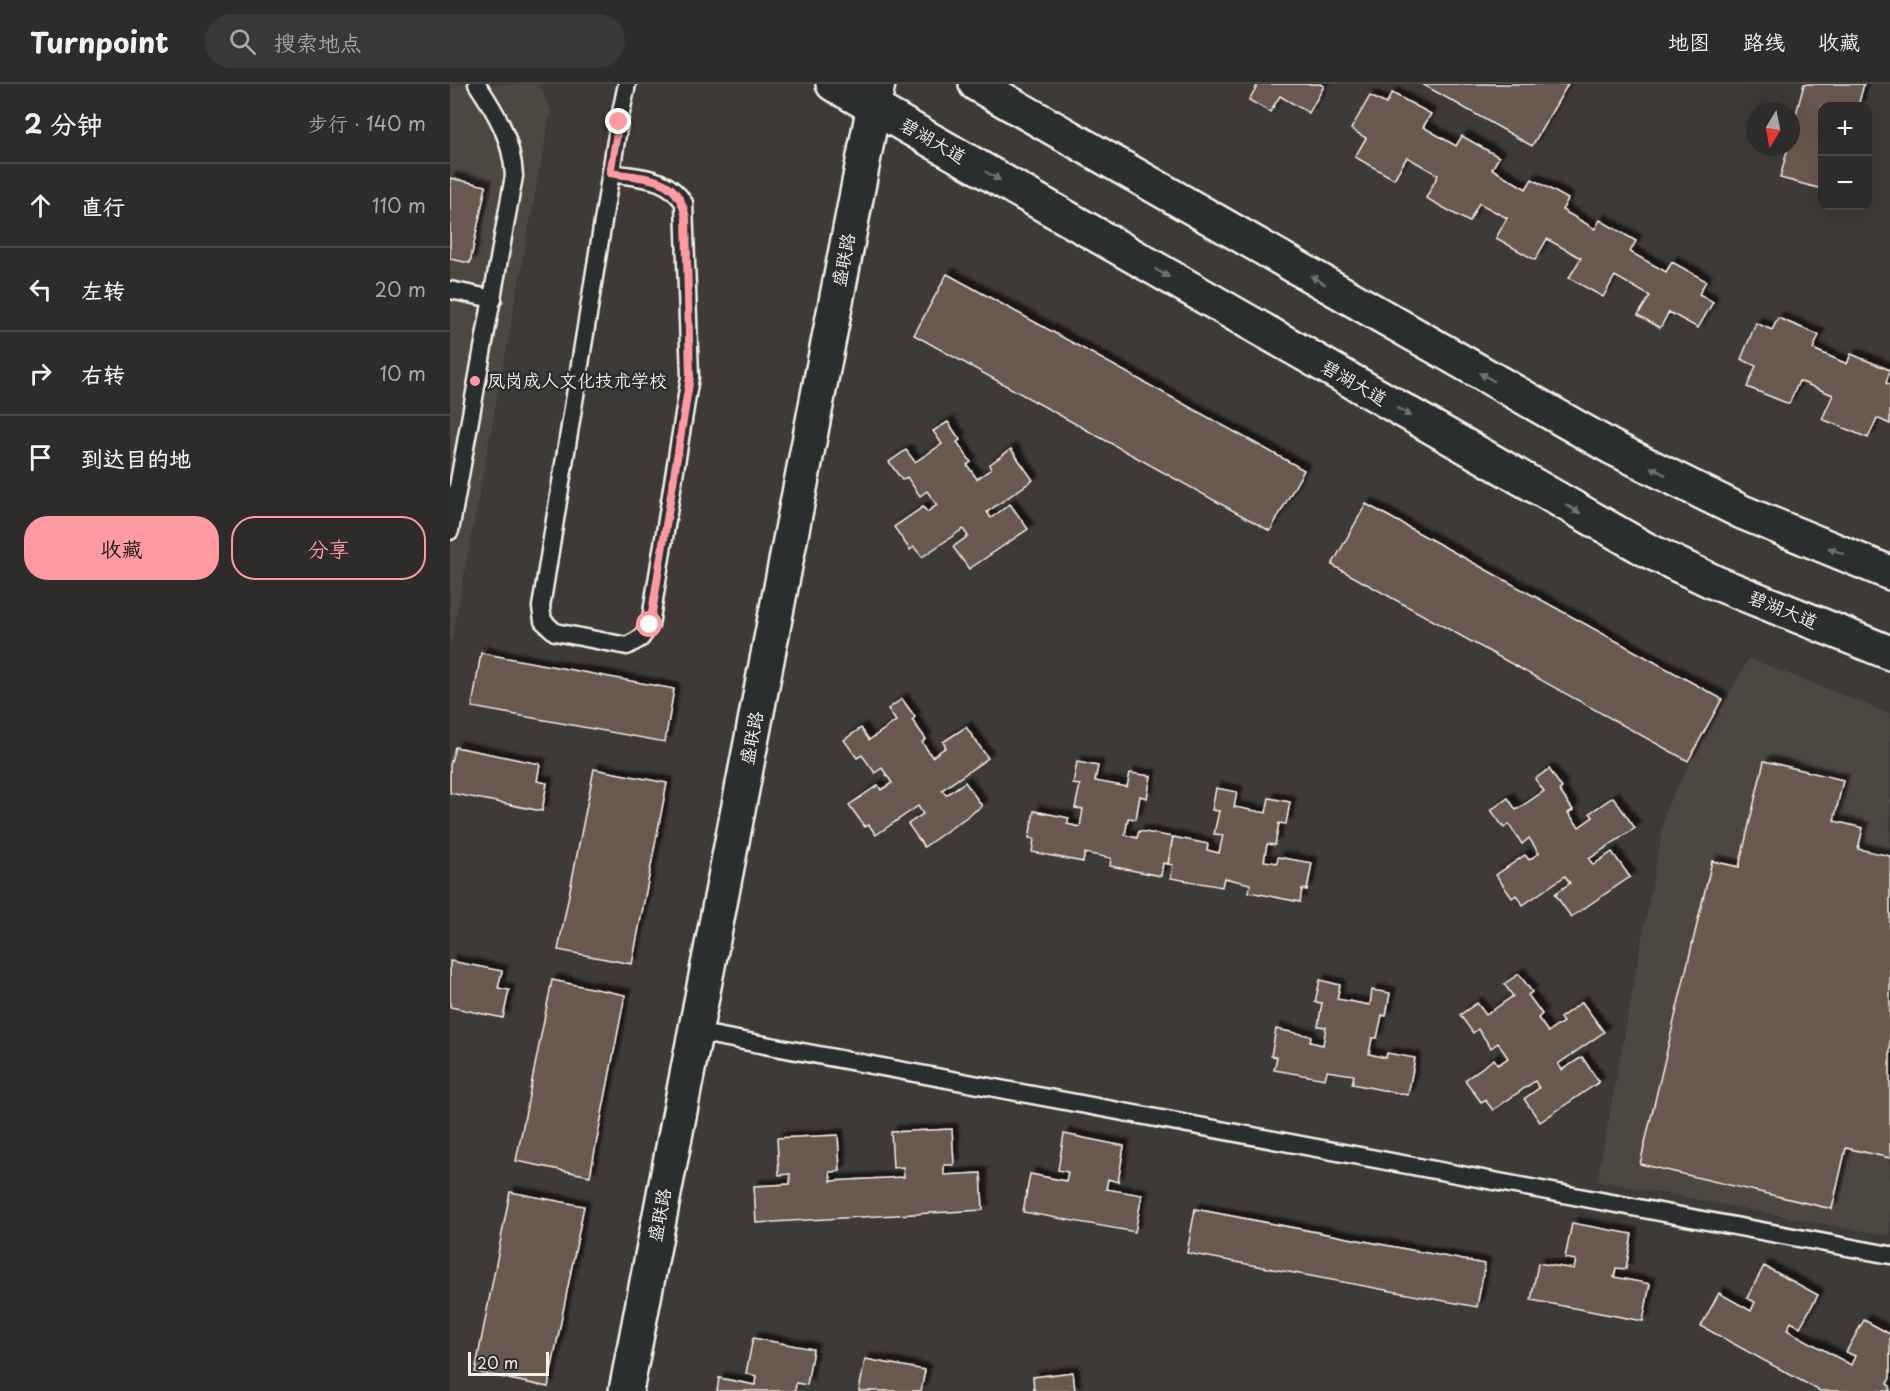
<!DOCTYPE html>
<html lang="zh">
<head>
<meta charset="utf-8">
<style>
  :root { --surface:#2e2c2a; --page:#3a3836; --text:#f1f3f6; --muted:#a7a7a8; --line:#494847; --accent:#ff9aa2 }
  body { margin:0; font-family:"Playpen Sans","LXGW WenKai TC",sans-serif; background:var(--page); color:var(--text) }
  .controls { position:absolute; right:18px; top:18px; display:grid; overflow:hidden; border-radius:12px; box-shadow:0 6px 24px #0002 }
  .controls button { width:54px; height:54px; display:grid; place-items:center; padding:0; border:0; border-bottom:2px solid var(--line); background:var(--surface); color:var(--text); font:30px sans-serif }
  .compass { position:absolute; left:1296px; top:18px; width:54px; height:54px; border-radius:50%; background:var(--surface); box-shadow:0 6px 24px #0002; rotate:190deg }
  .scale { position:absolute; left:18px; bottom:15px; width:81px; box-sizing:border-box; padding-left:6px; border:3px solid #f4f1e8; border-top:0; font-size:16px; line-height:21px; white-space:nowrap; color:#f4f1e8; -webkit-text-stroke:4px #2a2d2e; paint-order:stroke }
  .stop { position:absolute; width:18px; height:18px; margin:-14px; border:4px solid #ff9aa2; border-radius:50%; background:#fff }
  .stop.end { background:#ff9aa2; border-color:#fff; box-shadow:0 2px 6px #0008 }
  .list { margin:0; padding:0; list-style:none }
  h2 { display:flex; justify-content:space-between; align-items:center; height:78px; margin:0; padding:0 24px; font-size:26px }
  h2 small { font-size:20px; font-weight:400; color:var(--muted) }
  .list li { display:grid; grid-template-columns:39px 1fr auto; gap:18px; align-items:center; box-sizing:border-box; height:84px; padding:0 24px; border-top:2px solid var(--line) }
  .list b { display:block; font-size:22px; white-space:nowrap }
  .list em { font-size:20px; font-style:normal; color:var(--muted) }
  .actions { display:flex; gap:12px; padding:18px 24px }
  .actions a { flex:1; padding:14px 0; border:2px solid var(--accent); border-radius:24px; text-align:center; font-size:21px; color:var(--accent) }
  .actions .main { background:var(--accent); color:#111 }
  .icon { flex:none; width:33px; height:33px; fill:none; stroke:currentColor; stroke-width:2; stroke-linecap:round; stroke-linejoin:round }
  .map { position:relative; flex:none; width:1440px; height:1307px; overflow:hidden }
  header { display:flex; align-items:center; gap:36px; box-sizing:border-box; height:84px; padding:0 30px; background:var(--surface); border-bottom:2px solid var(--line) }
  header strong { font-size:28px }
  nav { display:flex; gap:33px; margin-inline-start:auto; font-size:21px }
  .search { width:420px; height:54px; background:var(--page); display:flex; align-items:center; gap:15px; box-sizing:border-box; padding:0 21px; border-radius:33px; color:var(--muted); font-size:22px }
  main { display:flex }
  aside { flex:1; background:var(--surface) }
  .map>svg:first-child { display:block }
</style>
</head>
<body>
<header>
<strong>Turnpoint</strong>
<div class="search"><svg class="icon" aria-label="search" viewBox="0 0 24 24"><circle cx="10" cy="10" r="6"/><path d="M15 15l6 6"/></svg>搜索地点</div>
<nav><a>地图</a><a>路线</a><a>收藏</a></nav>
</header>
<main>
<aside>
<h2>2 分钟<small>步行 · 140 m</small></h2>
<ul class="list">
<li><svg class="icon" aria-label="ahead" viewBox="0 0 24 24"><path d="M12 20V5M6 11l6-6 6 6"/></svg><div><b>直行</b></div><em>110 m</em></li>
<li><svg class="icon" aria-label="left" viewBox="0 0 24 24"><path d="M17 20v-9H6M10 6l-5 5 5 5"/></svg><div><b>左转</b></div><em>20 m</em></li>
<li><svg class="icon" aria-label="right" viewBox="0 0 24 24"><path d="M7 20v-9h11M14 6l5 5-5 5"/></svg><div><b>右转</b></div><em>10 m</em></li>
<li><svg class="icon" aria-label="arrive" viewBox="0 0 24 24"><path d="M6 21V4h12l-3 4 3 4H6"/></svg><div><b>到达目的地</b></div></li>
</ul>
<div class="actions"><a class="main">收藏</a><a>分享</a></div>
</aside>
<div class="map">
<svg width="1440" height="1307" viewBox="0 0 1440 1307">
  <defs>
    <filter id="shadow"><feDropShadow dx="5.5" dy="-5.5" stdDeviation="1.5" flood-color="#0009"/></filter>
  </defs>
  <rect width="100%" height="100%" fill="#3d3a38"/>
  <filter id="ink" filterUnits="userSpaceOnUse"><feTurbulence type="fractalNoise" baseFrequency=".0167" numOctaves="2"/><feDisplacementMap in="SourceGraphic" scale="12" xChannelSelector="R" yChannelSelector="G"/><feConvolveMatrix kernelMatrix="1 2 1 2 8 2 1 2 1" color-interpolation-filters="sRGB"/></filter>
  <g filter="url(#ink)">
    <g fill="#4d4642">
      <polygon points="0,0 89,0 101,26 0,567"/>
      <polygon points="1299,574 1440,630 1440,1152 1147,1097 1217,721"/>
    </g>
    <g fill="#695950" stroke="#f4f1e8" stroke-width="1.5" filter="url(#shadow)">
      <polygon points="808,0 870,0 874,2 859,29 830,12 820,28 799,16"/>
      <polygon points="972,0 1118,0 1082,62"/>
      <polygon points="1354,0 1414,0 1408,22 1372,22 1372,105 1330,94 1338,63 1341,63 1341,49"/>
      <polygon points="942,9 981,30 973,43 1006,62 1012,52 1049,73 1042,85 1076,105 1082,95 1118,115 1112,126 1145,145 1150,136 1186,157 1180,168 1216,188 1222,178 1256,197 1249,210 1263,218 1248,244 1219,228 1210,244 1188,231 1200,212 1165,192 1153,213 1119,194 1131,174 1097,155 1085,176 1046,154 1057,134 1029,119 1019,138 976,114 988,91 957,73 944,95 905,73 916,54 901,45 920,12 936,20"/>
      <polygon points="0,94 36,102 20,179 0,175"/>
      <polygon points="497,190 854,386 820,447 464,251"/>
      <polygon points="1328,234 1369,251 1363,265 1397,280 1401,270 1440,286 1436,299 1440,301 1440,340 1427,334 1418,354 1372,335 1383,311 1349,297 1339,320 1297,303 1306,282 1291,275 1306,239 1322,246"/>
      <polygon points="498,338 510,356 507,358 521,378 517,381 527,395 541,385 539,381 561,365 583,396 537,428 541,434 560,420 578,445 519,485 503,463 518,452 513,445 472,473 464,463 460,466 444,443 473,423 477,428 487,421 477,407 470,412 457,393 452,396 439,378 456,366 465,378 492,360 483,347"/>
      <polygon points="916,420 1272,615 1238,677 882,481"/>
      <polygon points="31,569 224,605 215,658 22,623"/>
      <polygon points="452,615 465,633 462,636 476,655 472,658 482,673 496,663 493,658 516,643 538,674 492,706 496,711 515,698 532,722 474,763 458,740 473,730 468,722 426,751 419,741 415,743 399,721 428,701 431,706 442,699 432,684 425,689 412,671 407,674 394,656 411,644 419,656 446,637 438,625"/>
      <polygon points="5,663 90,680 87,697 97,699 92,727 0,709 0,681"/>
      <polygon points="1314,677 1393,696 1384,737 1413,744 1408,765 1440,772 1440,1074 1396,1064 1382,1125 1190,1080 1262,777 1289,783"/>
      <polygon points="627,678 648,682 645,697 677,703 680,689 701,692 697,714 690,712 686,735 678,734 675,751 687,754 689,747 723,753 718,780 713,779 711,792 660,782 661,774 635,769 633,778 582,768 584,755 579,754 584,727 619,734 617,740 630,743 633,725 625,724 630,701 623,700"/>
      <polygon points="144,685 217,699 182,880 108,866"/>
      <polygon points="1099,685 1112,704 1109,706 1123,726 1118,729 1129,743 1143,733 1140,729 1163,713 1185,744 1139,775 1143,781 1162,768 1180,793 1121,833 1105,810 1120,799 1115,792 1073,821 1066,811 1062,814 1046,791 1075,771 1079,776 1089,769 1079,754 1072,760 1059,740 1054,744 1041,726 1058,714 1066,726 1094,707 1085,695"/>
      <polygon points="766,704 787,708 784,723 816,729 819,714 840,718 836,740 829,739 825,761 817,760 814,777 827,779 828,773 862,779 857,806 852,805 850,818 799,808 800,800 774,794 772,803 721,794 723,781 718,780 723,753 758,760 757,766 769,769 773,751 764,750 769,727 762,726"/>
      <polygon points="0,877 52,887 48,904 59,906 53,934 0,923"/>
      <polygon points="1069,890 1082,908 1078,911 1092,930 1088,934 1098,948 1113,938 1110,934 1132,918 1154,948 1108,980 1112,986 1132,973 1149,998 1090,1038 1074,1015 1089,1004 1085,997 1043,1026 1035,1016 1031,1018 1015,996 1044,975 1048,981 1058,974 1048,959 1041,964 1028,945 1023,949 1010,931 1027,919 1036,931 1063,912 1054,900"/>
      <polygon points="102,896 175,911 140,1092 66,1077"/>
      <polygon points="870,896 890,901 887,915 920,921 922,906 940,909 936,932 932,931 927,954 922,954 919,970 936,974 937,969 965,974 958,1011 902,1000 904,991 877,987 875,995 824,986 827,973 821,972 826,945 861,952 860,958 873,961 876,943 868,942 872,919 865,918"/>
      <polygon points="502,1045 504,1081 494,1081 494,1091 531,1089 533,1126 306,1139 304,1102 340,1100 340,1090 329,1091 327,1054 388,1051 390,1087 380,1088 381,1097 454,1093 453,1083 443,1084 441,1048"/>
      <polygon points="614,1050 674,1062 668,1098 658,1095 656,1105 692,1111 685,1148 573,1128 580,1090 616,1097 618,1088 608,1086"/>
      <polygon points="60,1108 134,1122 98,1303 25,1288"/>
      <polygon points="745,1125 1035,1180 1027,1223 737,1169"/>
      <polygon points="1122,1139 1182,1150 1176,1185 1166,1184 1164,1193 1200,1200 1193,1237 1081,1216 1088,1179 1124,1185 1126,1176 1115,1174"/>
      <polygon points="1314,1182 1368,1211 1350,1243 1341,1238 1337,1246 1401,1281 1405,1272 1396,1268 1414,1236 1440,1250 1440,1294 1437,1300 1440,1302 1440,1307 1370,1307 1251,1242 1269,1209 1301,1227 1305,1218 1297,1214"/>
      <polygon points="303,1254 363,1265 357,1301 346,1299 345,1307 267,1307 269,1294 305,1301 306,1292 296,1289"/>
      <polygon points="415,1275 475,1286 471,1307 409,1307"/>
      <polygon points="623,1288 625,1307 584,1307 583,1293"/>
    </g>
    <g fill="none" stroke-linecap="round" stroke-linejoin="round">
      <defs>
        <g id="service">
          <path d="M161,89C190,94 217,92 234,119L240,293L200,541L191,554L177,562L105,548L93,537L91,523L169,38L177,0"/>
          <polyline points="0,206 43,215"/>
          <path d="M0,447L64,92C62,55 47,30 27,0"/>
          <polyline points="245,948 1440,1171"/>
        </g>
        <polyline id="minor" points="176,1307 428,0"/>
        <g id="tertiary">
          <polyline points="383,0 1197,466 1264,498 1440,569"/>
          <polyline points="526,0 1161,363 1292,428 1440,489"/>
        </g>
      </defs>
      <use href="#service" stroke="#f4f1e8" stroke-width="21"/>
      <use href="#minor" stroke="#f4f1e8" stroke-width="38"/>
      <use href="#tertiary" stroke="#f4f1e8" stroke-width="38"/>
      <use href="#service" stroke="#2a2d2e" stroke-width="16"/>
      <use href="#minor" stroke="#2a2d2e" stroke-width="33"/>
      <use href="#tertiary" stroke="#2a2d2e" stroke-width="33"/>
    </g>
    <defs><path id="oneway-solid" d="M-6-.8H1V-3.2L6.5 0L1 3.2V.8H-6Z" transform="scale(1.5)"/></defs>
    <g fill="#71726f">
      <use href="#oneway-solid" transform="translate(543 92) rotate(30)"/>
      <use href="#oneway-solid" transform="translate(712 189) rotate(30)"/>
      <use href="#oneway-solid" transform="translate(868 196) rotate(-150)"/>
      <use href="#oneway-solid" transform="translate(1037 293) rotate(-150)"/>
      <use href="#oneway-solid" transform="translate(954 328) rotate(30)"/>
      <use href="#oneway-solid" transform="translate(1208 387) rotate(-153)"/>
      <use href="#oneway-solid" transform="translate(1123 425) rotate(30)"/>
      <use href="#oneway-solid" transform="translate(1386 467) rotate(-158)"/>
    </g>
  </g>
  <g fill="none" stroke-linecap="round" stroke-linejoin="round" filter="url(#ink)">
    <path stroke="#ff9aa2" stroke-width="8" d="M169,38L160,89C197,95 229,91 236,135L240,293L200,541"/>
  </g>
  <circle fill="#ff9aa2" stroke="#2a2d2e" stroke-width="2" cx="25" cy="297" r="6"/>
  <g text-anchor="middle" stroke-width="5" stroke-linejoin="round" paint-order="stroke">
    <g font-size="18" fill="#f4f1e8" stroke="#2a2d2e">
      <text transform="translate(483 57) rotate(30)" y="6">碧湖大道</text>
      <text transform="translate(394 176) rotate(-79)" y="6">盛联路</text>
      <text transform="translate(904 299) rotate(30)" y="6">碧湖大道</text>
      <text transform="translate(1333 526) rotate(22)" y="6">碧湖大道</text>
      <text transform="translate(302 654) rotate(-79)" y="6">盛联路</text>
      <text transform="translate(210 1131) rotate(-79)" y="6">盛联路</text>
    </g>
    <g font-size="18" fill="#f4f1e8" stroke="#2a2d2e" text-anchor="start">
      <text x="37" y="303">凤岗成人文化技术学校</text>
    </g>
  </g>
</svg>
<div class="controls">
<button>+</button>
<button>−</button>
</div>
<svg class="compass" viewBox="-18 -18 36 36"><path d="M0-13l5 13h-10z" fill="#e53935"/><path d="M0 13l5-13h-10z" fill="#a7a7a8"/></svg>
<div class="scale">20 m</div>
<div class="stop" style="left:200px;top:541px"></div>
<div class="stop end" style="left:169px;top:38px"></div>
</div>
</main>
</body>
</html>
